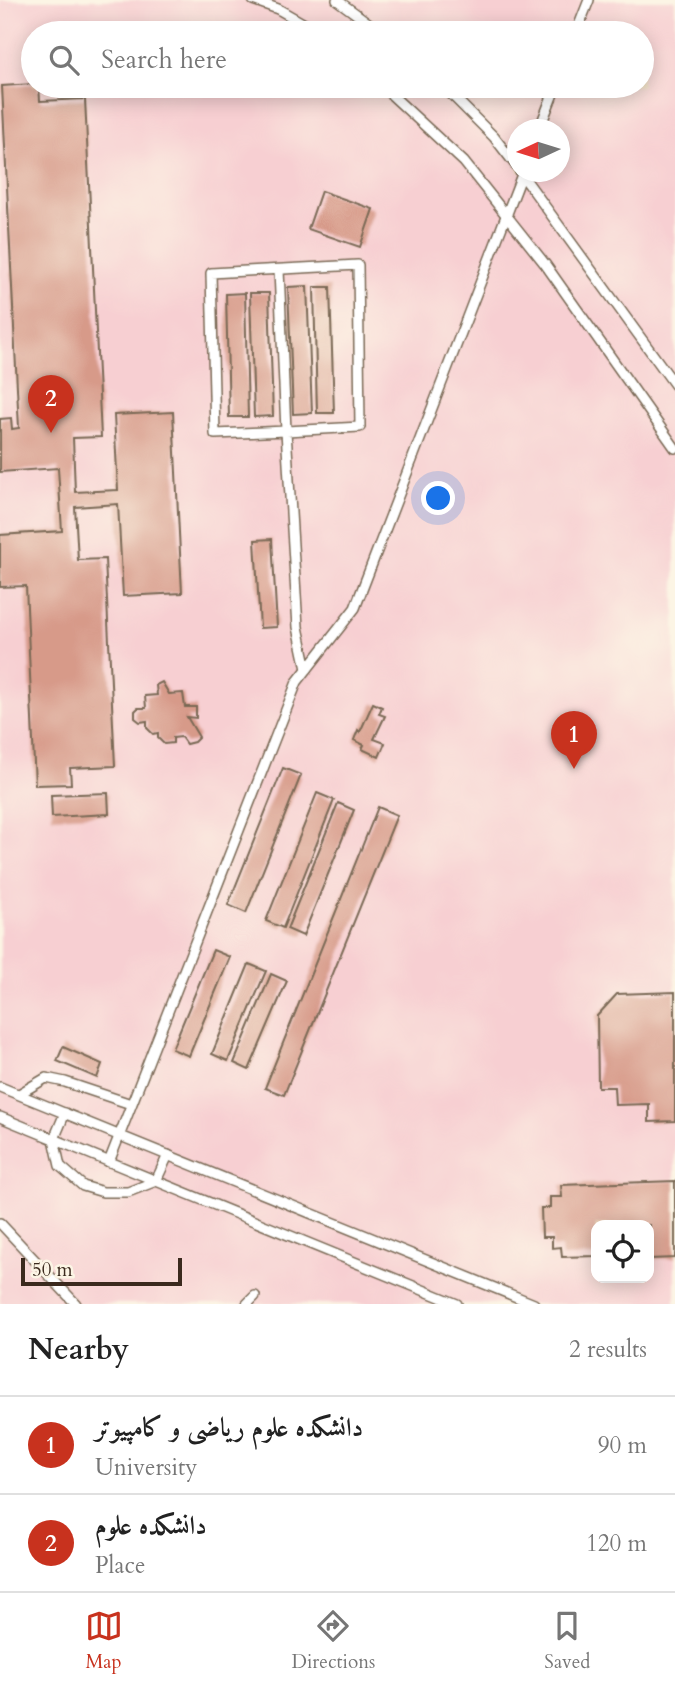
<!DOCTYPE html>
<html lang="en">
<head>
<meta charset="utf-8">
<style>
  :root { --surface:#fff; --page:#f2f2f2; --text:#222; --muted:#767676; --line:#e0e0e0; --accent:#c8321e }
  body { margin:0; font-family:Cardo,Amiri,serif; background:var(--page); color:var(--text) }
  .controls { position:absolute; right:21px; bottom:21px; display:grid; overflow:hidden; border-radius:14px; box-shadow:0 4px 18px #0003 }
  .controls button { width:63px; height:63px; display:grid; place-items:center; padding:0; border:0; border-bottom:2px solid var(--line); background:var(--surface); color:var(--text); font:35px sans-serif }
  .compass { position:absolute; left:507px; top:119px; width:63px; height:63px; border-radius:50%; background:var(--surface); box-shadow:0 4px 18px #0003; rotate:266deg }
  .scale { position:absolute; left:21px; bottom:18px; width:161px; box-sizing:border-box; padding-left:7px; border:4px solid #3b2a1e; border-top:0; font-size:19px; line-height:24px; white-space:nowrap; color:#3b2a1e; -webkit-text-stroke:5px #fcf5e5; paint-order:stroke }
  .you { position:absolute; left:439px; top:499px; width:24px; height:24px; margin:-18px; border:5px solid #fff; border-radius:50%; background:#1a73e8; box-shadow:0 0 0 10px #1a73e833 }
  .badge { display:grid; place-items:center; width:46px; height:46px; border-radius:50%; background:var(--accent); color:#fff; font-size:23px; font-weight:700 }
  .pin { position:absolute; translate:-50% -58px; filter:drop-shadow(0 2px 4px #0008) }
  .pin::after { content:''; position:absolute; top:37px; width:24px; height:21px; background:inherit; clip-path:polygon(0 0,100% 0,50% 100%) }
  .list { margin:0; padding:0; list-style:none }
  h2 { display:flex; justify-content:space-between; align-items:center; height:91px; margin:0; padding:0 28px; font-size:30px }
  h2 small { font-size:23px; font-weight:400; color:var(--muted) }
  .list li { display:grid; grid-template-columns:46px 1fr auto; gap:21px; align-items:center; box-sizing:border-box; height:98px; padding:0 28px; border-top:2px solid var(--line) }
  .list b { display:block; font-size:26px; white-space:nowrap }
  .list p { margin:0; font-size:23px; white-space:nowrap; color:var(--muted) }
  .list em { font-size:23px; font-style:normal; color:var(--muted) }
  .icon { flex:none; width:38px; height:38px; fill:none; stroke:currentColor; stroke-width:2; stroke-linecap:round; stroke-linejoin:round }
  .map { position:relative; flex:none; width:675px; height:1304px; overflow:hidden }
  .search { position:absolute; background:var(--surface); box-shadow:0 4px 18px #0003; left:21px; right:21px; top:21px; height:77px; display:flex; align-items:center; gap:18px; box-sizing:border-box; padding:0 24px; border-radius:38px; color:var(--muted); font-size:26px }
  .sheet { height:287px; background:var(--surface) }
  nav { display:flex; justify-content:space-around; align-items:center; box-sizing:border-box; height:98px; border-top:2px solid var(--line); background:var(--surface); font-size:19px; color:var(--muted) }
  nav a { display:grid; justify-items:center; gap:4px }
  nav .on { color:var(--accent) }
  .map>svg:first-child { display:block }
</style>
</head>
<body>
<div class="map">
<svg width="675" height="1304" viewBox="0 0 675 1304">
  <rect width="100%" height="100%" fill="#fcf5e5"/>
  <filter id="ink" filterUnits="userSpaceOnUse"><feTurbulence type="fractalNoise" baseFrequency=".0143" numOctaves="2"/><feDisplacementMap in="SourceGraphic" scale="14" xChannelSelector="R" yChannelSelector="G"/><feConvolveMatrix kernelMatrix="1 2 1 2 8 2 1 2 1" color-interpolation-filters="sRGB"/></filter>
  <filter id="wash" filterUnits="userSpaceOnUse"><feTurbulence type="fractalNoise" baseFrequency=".00686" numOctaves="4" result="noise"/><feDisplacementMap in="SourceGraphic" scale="28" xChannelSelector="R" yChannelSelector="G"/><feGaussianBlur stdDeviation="1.57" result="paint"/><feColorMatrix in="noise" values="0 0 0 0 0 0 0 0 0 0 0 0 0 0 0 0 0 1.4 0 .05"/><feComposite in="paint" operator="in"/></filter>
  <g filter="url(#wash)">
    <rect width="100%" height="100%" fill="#f0debc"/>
    <path fill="#f7cfd2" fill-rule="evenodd" d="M0,0H675V1304H0ZM33,33H642V86H33ZM518,130H560V172H518ZM596,1225H649V1278H596Z"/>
    <g id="blocks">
      <g fill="#d79a89">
        <polygon points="33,84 33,86 39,86 40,101 85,99 101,437 73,438 75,492 118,490 114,415 173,412 182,593 123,596 118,504 75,507 78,560 105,559 115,766 70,768 71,784 35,785 26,586 0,587 0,535 62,531 58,468 0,472 0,419 11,418 12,429 19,428 2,86"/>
        <polygon points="321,191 373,209 360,247 308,229"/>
        <polygon points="307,286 312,413 293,414 288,287"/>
        <polygon points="314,287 330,287 334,413 317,413"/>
        <polygon points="245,293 248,417 229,417 226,294"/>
        <polygon points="250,293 269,293 273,416 254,417"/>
        <polygon points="272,539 277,627 260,628 255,540"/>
        <polygon points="162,682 169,694 183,693 185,707 196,707 196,718 187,717 199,737 194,742 186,744 181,737 173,738 173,743 164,744 158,738 158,733 153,734 147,728 147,721 140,722 135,718 135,711 138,708 146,708 145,696 157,695 156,685"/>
        <polygon points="373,703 382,707 379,714 385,716 374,739 385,743 379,757 362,749 364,745 354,740 358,730 360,732"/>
        <polygon points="283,768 301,775 246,913 228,905"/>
        <polygon points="108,793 109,814 52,817 51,795"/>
        <polygon points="317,793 334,800 283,928 266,921"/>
        <polygon points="338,803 354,810 303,936 287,929"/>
        <polygon points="378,807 397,815 284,1095 265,1088"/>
        <polygon points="213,950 230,957 189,1056 172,1049"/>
        <polygon points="249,964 266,971 228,1061 212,1054"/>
        <polygon points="271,974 287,981 249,1070 234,1063"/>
        <polygon points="675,992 675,1121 649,1122 649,1104 615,1105 614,1087 598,1087 597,1016 617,994"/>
        <polygon points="63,1047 102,1064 97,1078 57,1061"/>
        <polygon points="675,1181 675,1258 649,1259 649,1225 596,1225 596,1256 562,1257 561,1247 552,1248 552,1237 542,1237 541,1208 550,1208 550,1197 562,1197 561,1185"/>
      </g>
    </g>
  </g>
  <g filter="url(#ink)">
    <use href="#blocks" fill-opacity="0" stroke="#7a6955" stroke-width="2"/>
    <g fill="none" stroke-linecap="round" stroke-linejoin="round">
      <defs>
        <g id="lane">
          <polyline points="253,0 278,9 320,33"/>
          <polyline points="337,0 382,33"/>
          <polyline points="576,33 589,0"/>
          <polyline points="382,86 464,162 545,264 675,448"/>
          <polyline points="443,86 494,137 518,168"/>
          <polyline points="539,130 556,86"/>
          <polyline points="520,172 675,385"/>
          <polyline points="279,270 286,431 215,434 211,273 358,265 360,427 286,431 298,627 307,669"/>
          <polyline points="0,1087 534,1304"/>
          <polyline points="19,1094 46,1078 65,1082 131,1104"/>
          <polyline points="65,1113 54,1139 60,1166 83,1186 103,1192 128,1192 156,1181 168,1155"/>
          <polyline points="0,1117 457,1304"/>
          <polyline points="109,1162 297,682 355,608 523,172"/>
          <polyline points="0,1223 76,1304"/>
          <polyline points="247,1304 255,1296"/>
        </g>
      </defs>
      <use href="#lane" stroke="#7a6955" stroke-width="12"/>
      <use href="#lane" stroke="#fff" stroke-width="9"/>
    </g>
  </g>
</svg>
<div class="controls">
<button><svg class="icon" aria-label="locate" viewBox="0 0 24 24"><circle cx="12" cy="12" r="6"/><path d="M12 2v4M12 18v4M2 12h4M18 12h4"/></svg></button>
</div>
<svg class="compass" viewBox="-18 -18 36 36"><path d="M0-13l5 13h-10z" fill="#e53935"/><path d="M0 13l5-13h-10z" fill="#767676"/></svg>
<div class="scale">50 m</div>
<div class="you"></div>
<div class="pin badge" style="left:574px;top:769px">1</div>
<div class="pin badge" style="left:51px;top:433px">2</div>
<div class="search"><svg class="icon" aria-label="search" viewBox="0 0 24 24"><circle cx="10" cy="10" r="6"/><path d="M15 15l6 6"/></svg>Search here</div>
</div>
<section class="sheet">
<h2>Nearby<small>2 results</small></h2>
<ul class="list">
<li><span class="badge">1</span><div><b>دانشکده علوم ریاضی و کامپیوتر</b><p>University</p></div><em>90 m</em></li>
<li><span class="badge">2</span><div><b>دانشکده علوم</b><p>Place</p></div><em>120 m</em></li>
</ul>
</section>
<nav>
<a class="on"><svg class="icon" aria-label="map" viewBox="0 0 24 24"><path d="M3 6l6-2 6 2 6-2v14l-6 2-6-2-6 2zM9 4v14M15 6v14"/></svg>Map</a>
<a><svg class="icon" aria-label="directions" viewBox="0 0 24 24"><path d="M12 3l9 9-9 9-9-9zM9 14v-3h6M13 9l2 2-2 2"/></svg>Directions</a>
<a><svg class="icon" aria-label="saved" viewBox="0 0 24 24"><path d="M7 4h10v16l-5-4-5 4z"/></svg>Saved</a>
</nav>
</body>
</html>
